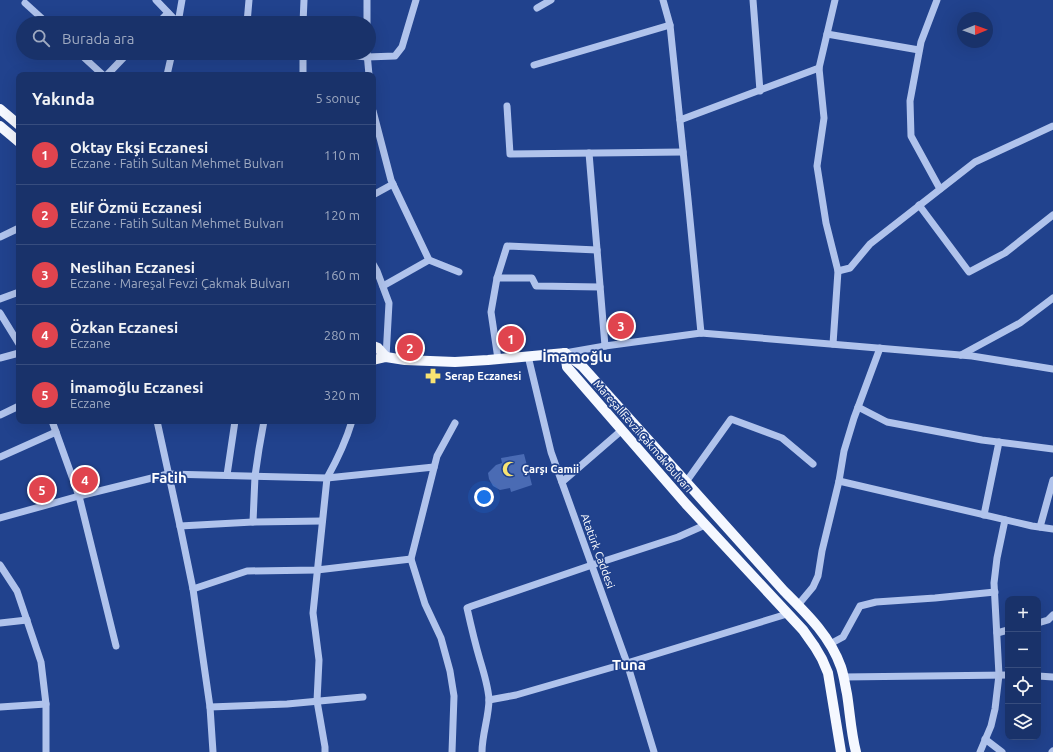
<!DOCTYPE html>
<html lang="tr">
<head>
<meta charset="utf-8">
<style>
  :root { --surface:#19326a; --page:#223a70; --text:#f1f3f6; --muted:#9faac1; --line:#374d7e; --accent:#8c9099 }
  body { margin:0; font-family:Ubuntu,sans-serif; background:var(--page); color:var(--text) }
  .controls { position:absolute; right:12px; bottom:12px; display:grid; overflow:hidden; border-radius:8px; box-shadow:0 4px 16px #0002 }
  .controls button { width:36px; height:36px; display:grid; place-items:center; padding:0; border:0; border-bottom:1px solid var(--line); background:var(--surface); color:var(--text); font:20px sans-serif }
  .compass { position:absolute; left:957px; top:12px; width:36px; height:36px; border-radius:50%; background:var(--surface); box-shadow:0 4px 16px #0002; rotate:89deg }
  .you { position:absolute; left:484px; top:497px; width:14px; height:14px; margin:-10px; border:3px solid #fff; border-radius:50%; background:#1a73e8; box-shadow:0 0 0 6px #1a73e833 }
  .badge { display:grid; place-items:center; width:26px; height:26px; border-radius:50%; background:var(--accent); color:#fff; font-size:13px; font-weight:700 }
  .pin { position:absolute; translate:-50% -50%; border:2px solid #fff; box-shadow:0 1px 4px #0006 }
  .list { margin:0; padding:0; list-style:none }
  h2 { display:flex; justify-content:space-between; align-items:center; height:52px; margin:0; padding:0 16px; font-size:17px }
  h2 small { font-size:13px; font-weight:400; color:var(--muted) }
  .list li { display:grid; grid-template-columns:26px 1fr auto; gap:12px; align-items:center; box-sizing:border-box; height:60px; padding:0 16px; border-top:1px solid var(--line) }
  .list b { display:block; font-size:15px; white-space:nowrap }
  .list p { margin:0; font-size:13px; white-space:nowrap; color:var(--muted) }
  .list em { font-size:13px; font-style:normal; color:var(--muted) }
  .icon { flex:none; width:22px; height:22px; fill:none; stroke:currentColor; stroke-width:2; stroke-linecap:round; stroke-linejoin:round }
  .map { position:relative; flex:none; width:1053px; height:752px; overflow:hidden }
  .search { position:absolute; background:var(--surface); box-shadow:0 4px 16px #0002; left:16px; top:16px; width:360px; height:44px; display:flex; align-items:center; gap:10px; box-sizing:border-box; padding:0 14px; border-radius:22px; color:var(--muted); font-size:15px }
  .panel { position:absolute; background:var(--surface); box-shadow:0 4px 16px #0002; left:16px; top:72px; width:360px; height:352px; border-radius:8px }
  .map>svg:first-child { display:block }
</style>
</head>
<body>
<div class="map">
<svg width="1053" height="752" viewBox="0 0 1053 752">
  <rect width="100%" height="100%" fill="#21428d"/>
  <polygon fill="#4a6bb4" points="524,454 532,485 511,492 510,488 500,490 493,486 489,479 488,473 496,465 502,463 501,458"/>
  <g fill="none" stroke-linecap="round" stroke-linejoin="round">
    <g stroke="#b0c3ec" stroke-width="7">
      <polyline points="156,0 178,23"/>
      <polyline points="367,0 367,23"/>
      <polyline points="663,0 670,25 688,199 701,333"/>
      <polyline points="753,0 760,91"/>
      <polyline points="937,0 921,42 910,101 911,136 940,189"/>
      <polyline points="25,3 47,23"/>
      <polyline points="537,8 551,0"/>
      <polyline points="158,23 168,13"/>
      <polyline points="178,23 182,0"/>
      <polyline points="247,23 249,0"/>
      <polyline points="303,23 304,0"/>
      <polyline points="827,34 919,50"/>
      <polyline points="79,53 103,75"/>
      <polyline points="328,53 367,57 395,56 402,47 416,0"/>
      <polyline points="367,53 369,75"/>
      <polyline points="534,65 670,25"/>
      <polyline points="107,75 128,53"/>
      <polyline points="167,75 172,53"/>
      <polyline points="303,75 303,53"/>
      <polyline points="507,106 510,154 683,152"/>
      <polyline points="373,111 391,180 429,260 459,272"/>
      <polyline points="680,120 819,68"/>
      <polyline points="589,153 605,346"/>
      <polyline points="373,195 393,184"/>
      <polyline points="919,205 969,272 1005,253 1053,215"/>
      <polyline points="0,237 19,228"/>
      <polyline points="373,264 377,271 389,303 386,357"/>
      <polyline points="838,271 850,268 870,244 975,162 1053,126"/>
      <polyline points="497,278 532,278 536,286 600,287"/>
      <polyline points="383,286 429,260"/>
      <polyline points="0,299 19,292"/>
      <polyline points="0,313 19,344"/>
      <polyline points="833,344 838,271 826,223 817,166 824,118 819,68 835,0"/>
      <polyline points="565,353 605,346 701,333 972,356 1053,369"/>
      <polyline points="961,355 1020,323 1053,298"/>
      <polyline points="528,356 551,452 627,663 654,752"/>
      <polyline points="0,358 19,353"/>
      <polyline points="498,359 491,312 497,278 507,246 597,250"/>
      <polyline points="858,407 887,422 982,440 1053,449"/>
      <polyline points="0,415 19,406"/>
      <polyline points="52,421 79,496 116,646"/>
      <polyline points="157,421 180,526 193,589 210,707 213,752"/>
      <polyline points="0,457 56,432"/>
      <polyline points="227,475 235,421"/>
      <polyline points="839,481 1032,526 1053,529"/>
      <polyline points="562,482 622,430"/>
      <polyline points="686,482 731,419 782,438 813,464"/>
      <polyline points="984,515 999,442"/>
      <polyline points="0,518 79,496 168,474 327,478 434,467"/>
      <polyline points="253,522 255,476 259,449 264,421"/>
      <polyline points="180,526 253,522 322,521"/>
      <polyline points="1040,527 1053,480"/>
      <polyline points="0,565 17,591 41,662 46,704 46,752"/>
      <polyline points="193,589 247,571 317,570 411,559"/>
      <polyline points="798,605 813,587 818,576 822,551 839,481 844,451 854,418 880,348"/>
      <polyline points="0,623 27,620"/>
      <polyline points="1038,623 1048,620 1053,615"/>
      <polyline points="997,633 1008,630"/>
      <polyline points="830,644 843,637 860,606 876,602 935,598 995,592"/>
      <polyline points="1038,676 1053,677"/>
      <polyline points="843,677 1008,675"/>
      <polyline points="489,700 516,695 627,663 787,614"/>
      <polyline points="0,707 46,704"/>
      <polyline points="210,707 287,704 363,697"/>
      <polyline points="985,739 1002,752"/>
      <path d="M325,752V747L317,701L319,660L313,613L327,478C337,460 346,441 352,421"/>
      <polyline points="452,752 454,696 450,671 441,638 425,604 411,559 437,456 455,423"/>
      <path d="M482,752C482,734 489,717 489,699C488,686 484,673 480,660C475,643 471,626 467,608L472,606L592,565L678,537L705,525"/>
      <polyline points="980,752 991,726 995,709 999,675 994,583 997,558 1005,520"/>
      <polyline points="1052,752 1053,751"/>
    </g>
    <g stroke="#f5f8ff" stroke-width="10">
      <polyline points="0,109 19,125"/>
      <polyline points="0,126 19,142"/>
      <polyline points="373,346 378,348 386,357"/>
      <path d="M565,353L582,366L784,591C807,614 830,636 841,667C844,676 845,685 847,694C850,713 851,733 856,752"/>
      <polyline points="565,353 567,367 686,504 803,630 815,647 822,659 828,673 841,752"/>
      <polyline points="373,360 386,357 405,360 455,362 488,360 565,353"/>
    </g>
  </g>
  <defs>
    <symbol id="pharmacy-bare" viewBox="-9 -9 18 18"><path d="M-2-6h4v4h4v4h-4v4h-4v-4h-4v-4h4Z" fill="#f8e372" stroke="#21428d" stroke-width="2.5" paint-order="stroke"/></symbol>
    <symbol id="mosque-bare" viewBox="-9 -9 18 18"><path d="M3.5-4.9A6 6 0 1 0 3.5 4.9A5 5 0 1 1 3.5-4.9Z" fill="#f8e372" stroke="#21428d" stroke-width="2.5" paint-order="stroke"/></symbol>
  </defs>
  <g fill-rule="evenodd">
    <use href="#pharmacy-bare" x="422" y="365" width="22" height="22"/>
    <use href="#mosque-bare" x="499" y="458" width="22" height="22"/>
  </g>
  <g text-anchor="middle" stroke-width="3.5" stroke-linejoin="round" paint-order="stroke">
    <g font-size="11" font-weight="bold" fill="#fff" stroke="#21428d" text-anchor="start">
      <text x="445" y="380">Serap Eczanesi</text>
      <text x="522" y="473">Çarşı Camii</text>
    </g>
    <g font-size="11" fill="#fff" stroke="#21428d">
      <text transform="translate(643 436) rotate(49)" y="4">Mareşal Fevzi Çakmak Bulvarı</text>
      <text transform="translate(598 551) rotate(70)" y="4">Atatürk Caddesi</text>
    </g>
    <g font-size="15" font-weight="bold" fill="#fff" stroke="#21428d">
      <text x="577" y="362">İmamoğlu</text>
      <text x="169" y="483">Fatih</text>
      <text x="629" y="670">Tuna</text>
    </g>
  </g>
</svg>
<div class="controls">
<button>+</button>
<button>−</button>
<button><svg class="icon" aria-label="locate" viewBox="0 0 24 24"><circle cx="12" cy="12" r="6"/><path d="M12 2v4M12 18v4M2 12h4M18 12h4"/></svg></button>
<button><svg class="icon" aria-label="layers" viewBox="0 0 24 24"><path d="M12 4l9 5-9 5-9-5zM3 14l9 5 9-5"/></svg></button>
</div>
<svg class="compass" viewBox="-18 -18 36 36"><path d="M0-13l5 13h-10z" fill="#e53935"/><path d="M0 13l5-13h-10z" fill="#9faac1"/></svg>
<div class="you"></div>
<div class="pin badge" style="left:511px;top:339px;background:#e0444e">1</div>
<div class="pin badge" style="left:410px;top:348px;background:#e0444e">2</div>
<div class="pin badge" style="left:621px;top:326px;background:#e0444e">3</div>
<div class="pin badge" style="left:85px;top:480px;background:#e0444e">4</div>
<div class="pin badge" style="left:42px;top:490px;background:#e0444e">5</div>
<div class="search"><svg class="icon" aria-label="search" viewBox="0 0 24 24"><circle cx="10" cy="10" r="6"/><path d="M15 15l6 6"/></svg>Burada ara</div>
<section class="panel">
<h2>Yakında<small>5 sonuç</small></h2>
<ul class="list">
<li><span class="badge" style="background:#e0444e">1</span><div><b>Oktay Ekşi Eczanesi</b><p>Eczane · Fatih Sultan Mehmet Bulvarı</p></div><em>110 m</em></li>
<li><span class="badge" style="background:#e0444e">2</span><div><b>Elif Özmü Eczanesi</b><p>Eczane · Fatih Sultan Mehmet Bulvarı</p></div><em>120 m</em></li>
<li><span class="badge" style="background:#e0444e">3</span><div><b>Neslihan Eczanesi</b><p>Eczane · Mareşal Fevzi Çakmak Bulvarı</p></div><em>160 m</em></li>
<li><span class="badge" style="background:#e0444e">4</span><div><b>Özkan Eczanesi</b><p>Eczane</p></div><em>280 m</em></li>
<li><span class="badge" style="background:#e0444e">5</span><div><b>İmamoğlu Eczanesi</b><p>Eczane</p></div><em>320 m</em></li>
</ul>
</section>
</div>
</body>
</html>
